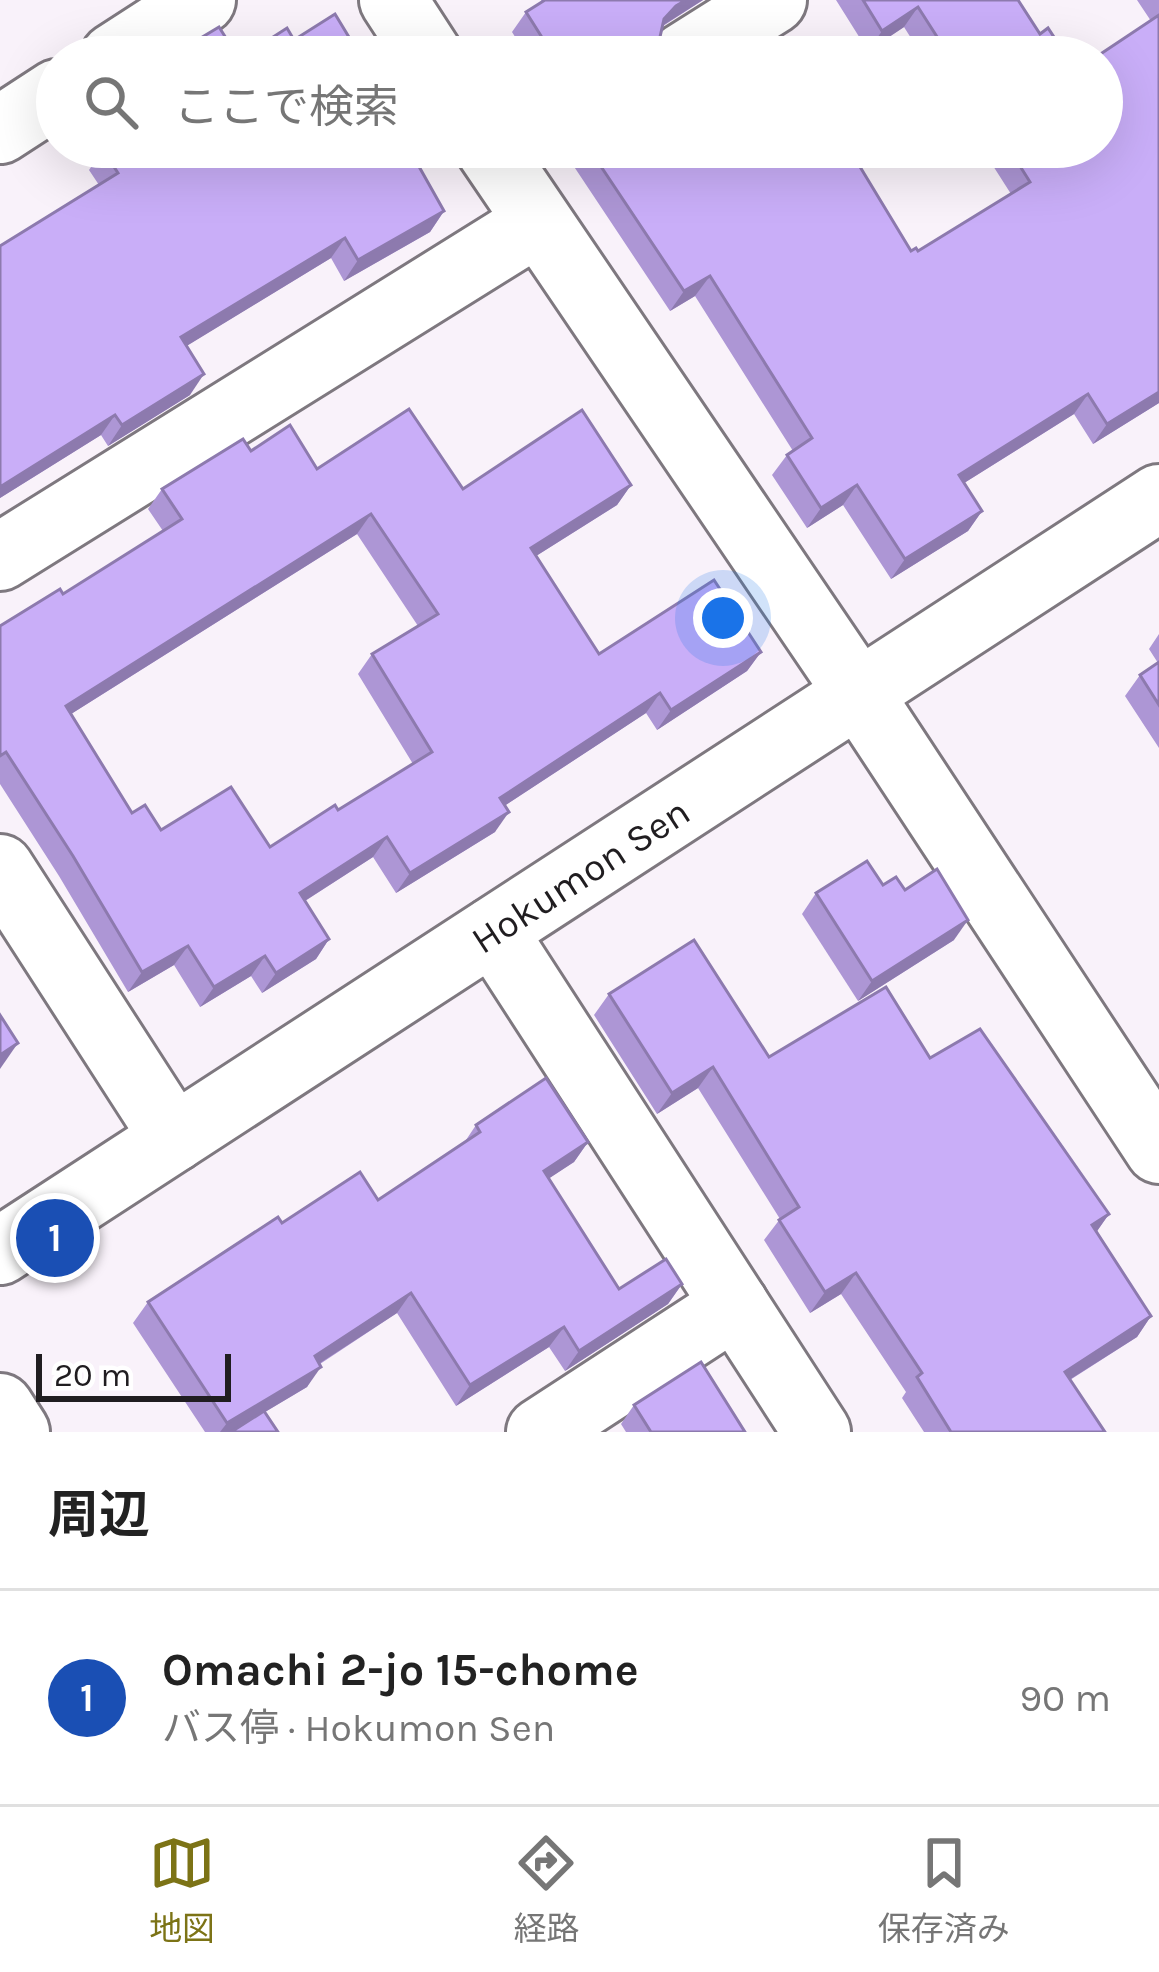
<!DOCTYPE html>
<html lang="ja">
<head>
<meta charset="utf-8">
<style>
  :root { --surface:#fff; --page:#f2f2f2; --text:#222; --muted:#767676; --line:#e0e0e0; --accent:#7c7316 }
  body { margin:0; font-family:Karla,"Noto Sans JP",sans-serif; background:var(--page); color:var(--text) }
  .scale { position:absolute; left:36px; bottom:30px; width:195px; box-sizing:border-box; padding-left:12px; border:6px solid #201d20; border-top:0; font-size:33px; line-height:42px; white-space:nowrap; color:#201d20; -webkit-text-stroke:9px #fff; paint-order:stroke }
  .you { position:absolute; left:723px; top:618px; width:42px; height:42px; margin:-30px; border:9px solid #fff; border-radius:50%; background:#1a73e8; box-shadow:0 0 0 18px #1a73e833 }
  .badge { display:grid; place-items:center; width:78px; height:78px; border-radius:50%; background:var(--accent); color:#fff; font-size:39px; font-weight:700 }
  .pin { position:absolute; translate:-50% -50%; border:6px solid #fff; box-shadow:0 3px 12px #0006 }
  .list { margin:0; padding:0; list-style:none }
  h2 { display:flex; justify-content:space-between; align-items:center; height:156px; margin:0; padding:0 48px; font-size:51px }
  h2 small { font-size:39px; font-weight:400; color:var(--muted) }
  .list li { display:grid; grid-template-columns:78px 1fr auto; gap:36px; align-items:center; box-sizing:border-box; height:216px; padding:0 48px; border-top:3px solid var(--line) }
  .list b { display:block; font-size:45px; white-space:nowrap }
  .list p { margin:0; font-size:39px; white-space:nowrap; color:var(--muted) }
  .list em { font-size:39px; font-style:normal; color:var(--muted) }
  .icon { flex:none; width:66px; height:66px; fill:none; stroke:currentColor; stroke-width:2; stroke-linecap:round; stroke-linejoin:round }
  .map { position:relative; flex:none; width:1159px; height:1432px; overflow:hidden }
  .search { position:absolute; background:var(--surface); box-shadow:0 12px 48px #0002; left:36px; right:36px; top:36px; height:132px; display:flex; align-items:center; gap:30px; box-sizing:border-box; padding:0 42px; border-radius:66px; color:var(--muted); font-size:45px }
  .sheet { height:372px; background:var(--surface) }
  nav { display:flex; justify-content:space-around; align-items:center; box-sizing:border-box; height:168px; border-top:3px solid var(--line); background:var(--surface); font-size:33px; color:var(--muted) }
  nav a { display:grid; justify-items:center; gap:6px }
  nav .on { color:var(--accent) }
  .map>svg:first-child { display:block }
</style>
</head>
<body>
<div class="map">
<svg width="1159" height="1432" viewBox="0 0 1159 1432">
  <rect width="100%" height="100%" fill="#f9f2fa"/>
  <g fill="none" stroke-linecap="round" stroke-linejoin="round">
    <defs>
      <g id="minor">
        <polyline points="393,0 430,57"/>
        <polyline points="114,57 202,0"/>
        <polyline points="683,57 773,0"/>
        <polyline points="0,130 57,93"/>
        <polyline points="488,147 859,694 1159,1150"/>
        <polyline points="0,557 538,222"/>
        <polyline points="0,868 174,1138"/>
        <polyline points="493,931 817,1432"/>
        <polyline points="0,1251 1159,498"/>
        <polyline points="0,1407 16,1432"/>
        <polyline points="540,1432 735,1305"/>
      </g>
    </defs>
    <use href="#minor" stroke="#7e787f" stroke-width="72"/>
    <use href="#minor" stroke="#fff" stroke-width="66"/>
  </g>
  <g fill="#ad96d5" fill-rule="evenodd">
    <polygon points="541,0 703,0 663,26 660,37 666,57 520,57 524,51 512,32 526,12 542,2"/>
    <polygon points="836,0 1018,0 1040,34 1067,57 923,57 904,27 868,51"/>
    <polygon points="1137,0 1159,0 1159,403 1093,444 1074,414 964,483 982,511 968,531 891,579 843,505 807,528 772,475 787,455 793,451 695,296 670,311 561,147 848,147 911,251 918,251 1011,194 981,147 1102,147 1151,21"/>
    <polygon points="103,150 444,211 430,232 344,281 331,258 186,346 190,395 108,446 101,435 0,498 0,246 99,185 89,170"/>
    <path d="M251,451L317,469L463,489L631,485L617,505L536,556L599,654L761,652L747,671L657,730L646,713L504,806L495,832L396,893L373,857L305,901L329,939L316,959L262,993L251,976L200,1007L174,965L128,992L59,876L0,784V626L63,594L163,531L148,509L162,489ZM357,534L418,626L372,654L358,674L413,764L338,810L270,847L161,830L132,813L71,714Z"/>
    <polygon points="1159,634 1159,748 1125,696 1140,675 1158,663 1149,649"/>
    <polygon points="883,885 905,890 954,940 858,1001 802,914 816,893"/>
    <polygon points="609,994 769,1057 930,1058 1109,1214 1097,1231 1151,1316 1137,1337 1070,1380 1105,1432 924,1432 902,1398 906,1392 841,1294 810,1313 764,1240 780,1219 698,1088 657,1114 594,1015"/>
    <polygon points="476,1125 588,1142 574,1162 549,1178 619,1289 682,1284 668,1304 565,1371 549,1347 456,1406 397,1313 320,1364 307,1387 265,1412 278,1432 205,1432 133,1323 148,1302 282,1223 378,1200 464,1143"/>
    <polygon points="634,1405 745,1432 626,1432 621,1424"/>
  </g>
  <g fill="#8d7aae">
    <polygon points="686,0 703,0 662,26 664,19 676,6"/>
    <polygon points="918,7 904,27 868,51 882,31"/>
    <polygon points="444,211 430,232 344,281 358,260"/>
    <polygon points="345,238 331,258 167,358 181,337"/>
    <polygon points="710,276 695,296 670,311 684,291"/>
    <polygon points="204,374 190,395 108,446 122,425"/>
    <polygon points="1159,392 1159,403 1093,444 1107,424"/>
    <polygon points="1088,394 1074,414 945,495 959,475"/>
    <polygon points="115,415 101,435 0,498 0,487"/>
    <polygon points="631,485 617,505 517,568 531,548"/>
    <polygon points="857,485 843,505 807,528 821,508"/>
    <polygon points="982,511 968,531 891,579 905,559"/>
    <polygon points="371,514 357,534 52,726 66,706"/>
    <polygon points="761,652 747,671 657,730 671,710"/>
    <polygon points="660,693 646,713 486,818 500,798"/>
    <polygon points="509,812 495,832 396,893 410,873"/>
    <polygon points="387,837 373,857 286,913 300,893"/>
    <polygon points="968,920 954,940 858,1001 872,981"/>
    <polygon points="329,939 316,959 262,993 276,973"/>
    <polygon points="188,946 174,965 128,992 142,972"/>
    <polygon points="265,956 251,976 200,1007 214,987"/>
    <polygon points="18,1043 0,1069 0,1055"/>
    <polygon points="713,1067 698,1088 657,1114 672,1093"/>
    <polygon points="588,1142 574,1162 530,1191 544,1171"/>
    <polygon points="1109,1214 1095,1234 1092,1225"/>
    <polygon points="856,1273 841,1294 810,1313 825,1292"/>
    <polygon points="682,1284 668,1304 565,1371 579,1351"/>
    <polygon points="411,1293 397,1313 300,1376 315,1356"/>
    <polygon points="1151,1316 1137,1337 1050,1392 1065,1372"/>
    <polygon points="564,1327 549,1347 456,1406 470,1385"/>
    <polygon points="321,1367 307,1387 231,1432 220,1432 227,1423"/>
  </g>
  <g fill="#c9aef8" stroke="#8d7aae" stroke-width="3" fill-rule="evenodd">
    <polygon points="545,0 686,0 676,6 664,19 660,37 666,57 528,57 524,51 543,39 526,12"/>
    <polygon points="863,0 1018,0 1040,34 1048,28 1067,57 950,57 918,7 882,31"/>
    <polygon points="335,14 361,57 242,57 287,28 294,40"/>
    <polygon points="1159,15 1159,392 1107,424 1088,394 959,475 982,511 905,559 857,485 821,508 787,455 812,438 710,276 684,291 588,147 848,147 911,251 916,248 918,251 1030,182 1008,147 1102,147 1102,57 1096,57"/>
    <polygon points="219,27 238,57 169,57"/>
    <polygon points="821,45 829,57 803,57"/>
    <polygon points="750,48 756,57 735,57"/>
    <polygon points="108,147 408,147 444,211 358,260 345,238 181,337 204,374 122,425 115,415 0,487 0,246 118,173 103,150"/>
    <path d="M409,409L463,489L582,410L631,485L531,548L599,654L714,580L761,652L671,710L660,693L500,798L509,812L410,873L387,837L300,893L329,939L276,973L265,956L214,987L188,946L142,972L73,856L6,752L0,756V626L60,589L63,594L182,519L162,489L243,439L251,451L290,425L317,469ZM371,514L438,614L372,654L432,752L338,810L335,805L270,847L231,787L161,830L145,805L132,813L66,706Z"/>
    <polygon points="1159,662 1159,705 1140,675"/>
    <polygon points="867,861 883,885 896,877 905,890 937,869 968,920 872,981 816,893"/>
    <polygon points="694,940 769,1057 886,987 930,1058 980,1029 1109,1214 1092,1225 1151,1316 1065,1372 1105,1432 951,1432 917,1377 922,1373 856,1273 825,1292 779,1220 799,1207 713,1067 672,1093 609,994"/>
    <polygon points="0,1015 18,1043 0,1055"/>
    <polygon points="546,1078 588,1142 544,1171 619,1289 666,1259 682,1284 579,1351 564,1327 470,1385 411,1293 315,1356 321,1367 227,1423 148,1302 278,1217 282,1223 360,1172 378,1200 480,1132 476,1125"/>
    <polygon points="701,1362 745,1432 651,1432 634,1405"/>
    <polygon points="264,1411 278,1432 231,1432"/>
  </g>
  <g text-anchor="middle" stroke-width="9" stroke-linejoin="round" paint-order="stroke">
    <g font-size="39" fill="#201d20" stroke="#fff">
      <text transform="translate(580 875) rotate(-33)" y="14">Hokumon Sen</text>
    </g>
  </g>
</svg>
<div class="scale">20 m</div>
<div class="you"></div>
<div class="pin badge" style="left:55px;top:1238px;background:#1a4fb4">1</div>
<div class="search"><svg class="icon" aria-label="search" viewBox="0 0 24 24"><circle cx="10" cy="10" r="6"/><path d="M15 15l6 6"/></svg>ここで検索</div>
</div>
<section class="sheet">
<h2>周辺<small></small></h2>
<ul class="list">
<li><span class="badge" style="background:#1a4fb4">1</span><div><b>Omachi 2-jo 15-chome</b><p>バス停 · Hokumon Sen</p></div><em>90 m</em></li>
</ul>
</section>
<nav>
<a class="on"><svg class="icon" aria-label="map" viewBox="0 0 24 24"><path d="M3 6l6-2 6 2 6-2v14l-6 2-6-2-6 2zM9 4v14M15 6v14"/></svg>地図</a>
<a><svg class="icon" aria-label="directions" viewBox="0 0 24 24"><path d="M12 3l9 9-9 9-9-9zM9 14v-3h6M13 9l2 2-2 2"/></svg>経路</a>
<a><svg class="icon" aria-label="saved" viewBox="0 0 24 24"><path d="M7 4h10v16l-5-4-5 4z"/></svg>保存済み</a>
</nav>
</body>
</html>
